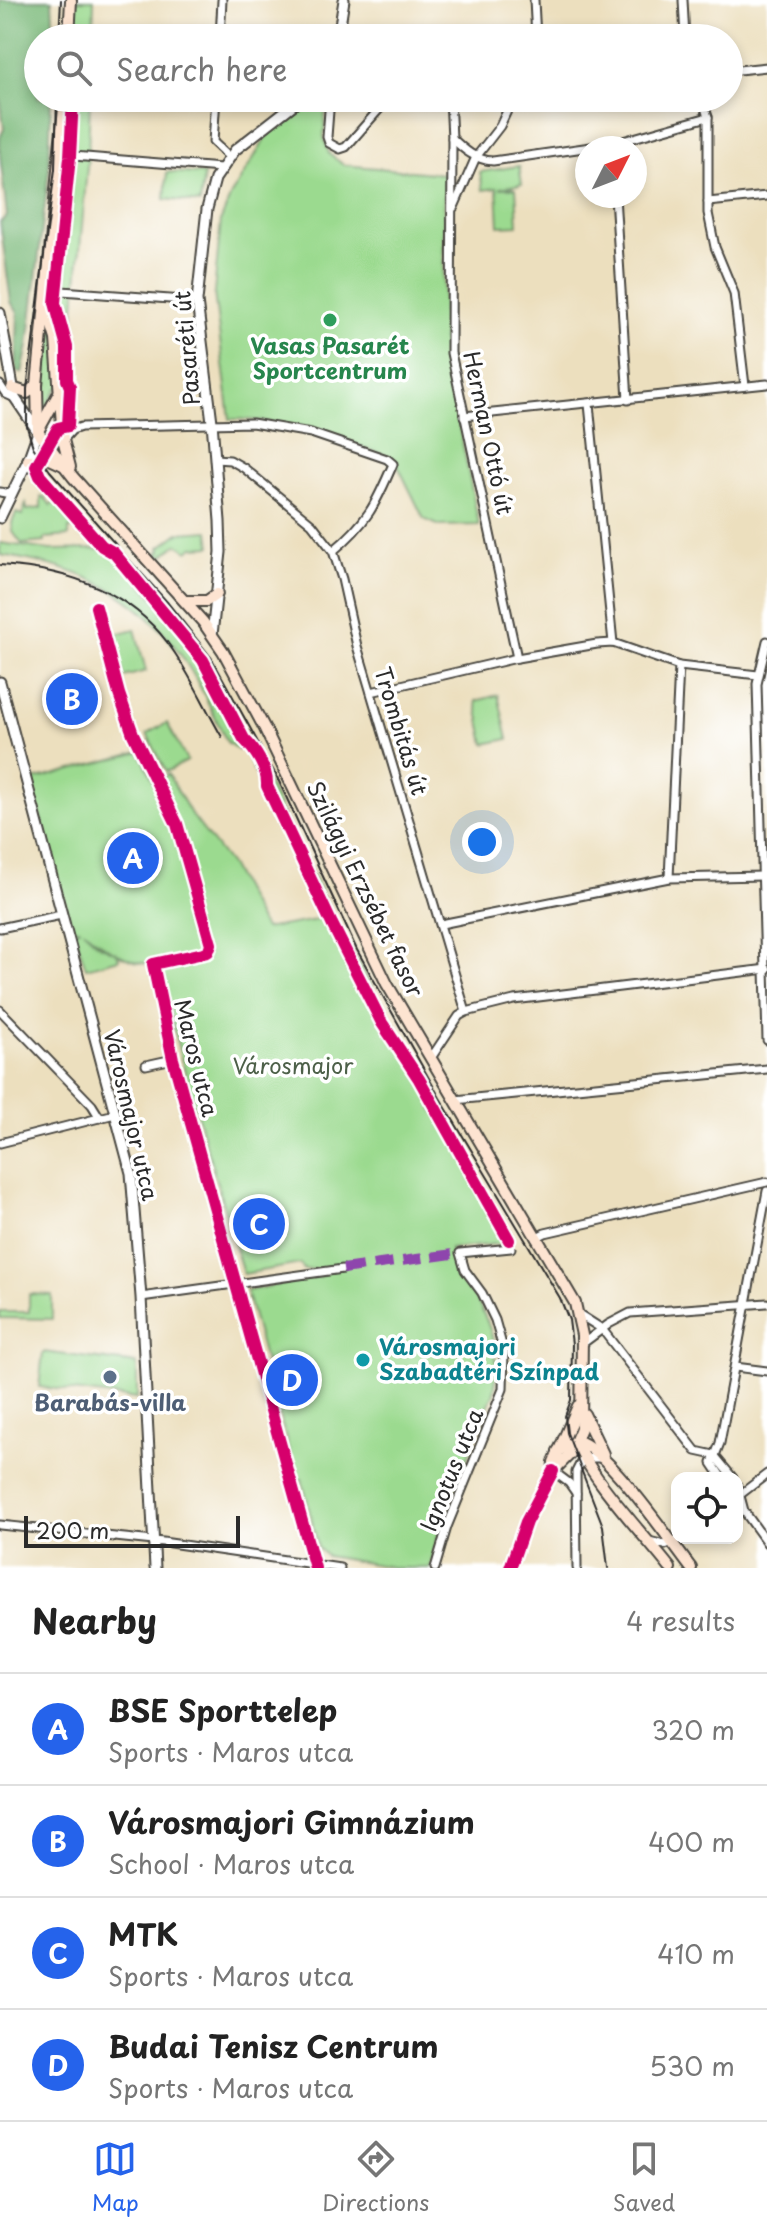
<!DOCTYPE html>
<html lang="en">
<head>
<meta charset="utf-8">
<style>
  :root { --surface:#fff; --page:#f6f6f6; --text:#222; --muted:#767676; --line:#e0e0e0; --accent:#2563eb }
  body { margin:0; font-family:"Playpen Sans",sans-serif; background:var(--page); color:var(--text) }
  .controls { position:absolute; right:24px; bottom:24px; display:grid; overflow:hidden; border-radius:16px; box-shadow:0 4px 12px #0003 }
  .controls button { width:72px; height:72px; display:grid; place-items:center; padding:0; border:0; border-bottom:2px solid var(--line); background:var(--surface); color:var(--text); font:40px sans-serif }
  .compass { position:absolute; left:575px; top:136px; width:72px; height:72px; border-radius:50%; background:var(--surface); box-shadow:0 4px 12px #0003; rotate:48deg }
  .scale { position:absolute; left:24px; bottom:20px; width:216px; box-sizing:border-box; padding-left:8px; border:4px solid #2b2b2b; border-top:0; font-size:22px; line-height:28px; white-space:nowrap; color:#2b2b2b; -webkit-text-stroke:6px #fff; paint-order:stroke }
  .you { position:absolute; left:482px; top:842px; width:28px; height:28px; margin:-20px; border:6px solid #fff; border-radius:50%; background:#1a73e8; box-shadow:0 0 0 12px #1a73e833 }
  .badge { display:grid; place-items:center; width:52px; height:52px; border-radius:50%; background:var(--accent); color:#fff; font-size:26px; font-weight:700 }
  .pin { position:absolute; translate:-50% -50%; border:4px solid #fff; box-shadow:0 2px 8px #0006 }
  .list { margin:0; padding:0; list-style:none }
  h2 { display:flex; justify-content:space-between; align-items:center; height:104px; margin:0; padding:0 32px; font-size:34px }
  h2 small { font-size:26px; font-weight:400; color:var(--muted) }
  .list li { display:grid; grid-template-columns:52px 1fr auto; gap:24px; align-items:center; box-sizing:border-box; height:112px; padding:0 32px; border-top:2px solid var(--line) }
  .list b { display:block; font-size:30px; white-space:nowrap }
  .list p { margin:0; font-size:26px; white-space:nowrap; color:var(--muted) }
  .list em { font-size:26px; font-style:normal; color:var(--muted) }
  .icon { flex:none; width:44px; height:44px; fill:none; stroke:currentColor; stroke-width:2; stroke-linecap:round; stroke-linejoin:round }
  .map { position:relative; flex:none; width:767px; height:1568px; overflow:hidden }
  .search { position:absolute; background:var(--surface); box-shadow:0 4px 12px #0003; left:24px; right:24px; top:24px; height:88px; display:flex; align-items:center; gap:20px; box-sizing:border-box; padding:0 28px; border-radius:44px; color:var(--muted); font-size:30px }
  .sheet { height:552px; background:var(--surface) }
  nav { display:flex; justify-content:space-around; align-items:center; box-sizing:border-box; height:112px; border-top:2px solid var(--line); background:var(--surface); font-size:22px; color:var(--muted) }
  nav a { display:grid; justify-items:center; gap:4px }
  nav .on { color:var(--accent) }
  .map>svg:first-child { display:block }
</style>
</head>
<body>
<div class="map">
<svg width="767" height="1568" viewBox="0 0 767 1568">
  <rect width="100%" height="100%" fill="#fff"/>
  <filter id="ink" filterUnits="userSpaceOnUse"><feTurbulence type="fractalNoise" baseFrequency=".0125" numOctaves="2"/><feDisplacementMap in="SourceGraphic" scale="16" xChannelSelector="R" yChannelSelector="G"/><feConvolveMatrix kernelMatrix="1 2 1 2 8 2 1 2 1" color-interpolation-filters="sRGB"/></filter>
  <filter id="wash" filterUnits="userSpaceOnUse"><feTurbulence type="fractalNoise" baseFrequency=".006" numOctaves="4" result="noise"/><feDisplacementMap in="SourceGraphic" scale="32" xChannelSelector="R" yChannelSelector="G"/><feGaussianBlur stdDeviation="1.8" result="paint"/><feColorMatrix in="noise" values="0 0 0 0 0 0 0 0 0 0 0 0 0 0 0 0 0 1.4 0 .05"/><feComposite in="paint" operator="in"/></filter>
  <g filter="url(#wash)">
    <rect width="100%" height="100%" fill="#ecdfbe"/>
    <g fill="#9bda8f" stroke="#63825d" stroke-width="2">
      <polygon points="74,0 94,0 93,38 72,38"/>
      <polygon points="69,98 90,98 88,156 68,388 57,388 43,415"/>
      <path d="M311,98L326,100L324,137L329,154L344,165L444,174L443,347L479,525L440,526L424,519L396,462L387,456C336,439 284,419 230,419L214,293L221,220L231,195L272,128Z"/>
      <polygon points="519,166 522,184 500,188 516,188 518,225 499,226 497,188 483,190 480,172"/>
      <polygon points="167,172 204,174 200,203 165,199"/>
      <polygon points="41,497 44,497 51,505 58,500 70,514 74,528 69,529 69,536 45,538 45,542 22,544 13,532 12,523 16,513 22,515 26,504 27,510 41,508"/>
      <polygon points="209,531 211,546 193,547 188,551 177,544 162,557 158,553 161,550 160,547 179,533"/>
      <path d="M0,543L50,550L102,549L117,555L206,658L335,920L421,1076L419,1078L435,1112L438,1111L512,1238L508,1243L450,1249C453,1271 466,1281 476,1299C493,1328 501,1359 494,1392L441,1524L430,1568H397L326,1556L318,1548L302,1479L297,1480L246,1291L321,1276L319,1269L304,1270L300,1264L243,1274L180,1055L159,964C131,966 105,948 83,930L99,945L117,953L119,959L86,968L74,931L80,928H72L30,781L140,752L154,782L168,774L191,814L230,865L264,929L316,920L322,909L243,748L238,750L227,742C212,712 198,678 178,651C132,588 74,566 0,555Z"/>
      <polygon points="135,629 146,671 124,677 113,635"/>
      <polygon points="498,695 508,739 485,744 476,701"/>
      <polygon points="167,723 187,761 166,772 147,734"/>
      <polygon points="29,1294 52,1295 52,1319 0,1318 0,1312 29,1312"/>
      <polygon points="43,1352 137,1364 137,1399 39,1387"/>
    </g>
    <polygon fill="#7cba7a" stroke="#547252" stroke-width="2" points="0,0 52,0 54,38 38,38 38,98 51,98 49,170 28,346 22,373 16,372 18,313 11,302 0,222 7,216 0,156 0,137 4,129 0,96"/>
  </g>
  <g filter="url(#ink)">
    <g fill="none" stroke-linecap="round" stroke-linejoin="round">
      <defs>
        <g id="minor">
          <polyline points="534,0 536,38"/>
          <polyline points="683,0 685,38"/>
          <polyline points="220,38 222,0"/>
          <polyline points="729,71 767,67"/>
          <polyline points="216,98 213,142 229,157"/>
          <polyline points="330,98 327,137 329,143 340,149 346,147 389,98"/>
          <polyline points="450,98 452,138 451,353 517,658"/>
          <polyline points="702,98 708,117 708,213 715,247 734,293 745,386"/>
          <path d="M452,138C464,150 476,160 493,161L612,144L708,117"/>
          <polyline points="61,155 221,168"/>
          <polyline points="615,196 628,400"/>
          <polyline points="708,202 767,196"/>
          <polyline points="454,207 476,157 500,126 513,98"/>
          <polyline points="48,290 197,301"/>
          <polyline points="0,385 6,394 15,398"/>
          <polyline points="589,404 613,643"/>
          <polyline points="464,416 767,384"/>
          <path d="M63,440L72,430L81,427L252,423L311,433L387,459L393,464C376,504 367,523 333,551"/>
          <polyline points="215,459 230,460 244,468 312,524 333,551 342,579 357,646 466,1012"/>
          <polyline points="0,492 11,494"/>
          <polyline points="96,607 119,694 133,734 177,824 211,944 208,952 153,964 173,1059 315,1568"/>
          <polyline points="767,641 757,684 767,1040"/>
          <polyline points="371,692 517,658 597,644 613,643 679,666 758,675"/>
          <polyline points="669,878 679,666"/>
          <polyline points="441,924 669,878 763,876"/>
          <polyline points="0,928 61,915"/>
          <polyline points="0,1010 92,1105 100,1118"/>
          <polyline points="431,1058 459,1016 466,1012 514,1000 767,969"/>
          <polyline points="146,1065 173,1059"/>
          <polyline points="455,1100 767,1069"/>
          <polyline points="0,1143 115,1114"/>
          <polyline points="535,1238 545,1233 767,1182"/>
          <polyline points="141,1297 343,1269"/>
          <polyline points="577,1313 602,1329 696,1451 714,1455 733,1478"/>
          <polyline points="582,1344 609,1324 630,1313 767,1303"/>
          <polyline points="735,1367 767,1371"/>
          <polyline points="553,1471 569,1483 576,1493"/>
          <polyline points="722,1478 712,1463 720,1443 767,1191"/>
          <polyline points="737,1485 744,1511 767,1543"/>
          <polyline points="737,1497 767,1474"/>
          <polyline points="0,1525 163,1542 340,1568"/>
          <polyline points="649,1541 665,1545 680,1538"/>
          <polyline points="435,1568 447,1527 503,1389 504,1352 495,1320 482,1293 465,1270 460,1253 511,1248"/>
          <polyline points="577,1568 576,1472 583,1458 602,1458"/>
        </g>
        <g id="tertiary">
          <polyline points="338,38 344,0"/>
          <polyline points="0,313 15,398 38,432 28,460 0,518"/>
          <polyline points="212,635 221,552 220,521 212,422 197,301 207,209 215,179 235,150 302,98"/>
          <polyline points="0,682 131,1173 141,1297 155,1568"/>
        </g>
        <g id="secondary">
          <polyline points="69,38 71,0"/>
          <polyline points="65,98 37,385 38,432 73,477 203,622 223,651 265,729 387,984 575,1303 582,1335 581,1428 570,1454 553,1471"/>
          <polyline points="47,310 56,339 63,440 70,467"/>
          <polyline points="12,388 27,393 37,385"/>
          <polyline points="38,431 59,393"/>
          <polyline points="28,460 50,459 63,465"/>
          <polyline points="185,601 207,601 217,594"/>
          <polyline points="584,1414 603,1454"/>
          <path d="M577,1439C583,1471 648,1539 670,1568"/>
          <path d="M558,1451L577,1441C605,1446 671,1542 691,1568"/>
          <polyline points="510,1568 526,1522 553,1471 554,1462 578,1406"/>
        </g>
      </defs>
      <use href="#minor" stroke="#484641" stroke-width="11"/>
      <use href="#tertiary" stroke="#484641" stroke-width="13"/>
      <use href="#secondary" stroke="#484641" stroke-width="14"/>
      <use href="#minor" stroke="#fff" stroke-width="7"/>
      <use href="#tertiary" stroke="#fff" stroke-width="9"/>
      <use href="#secondary" stroke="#fde4d1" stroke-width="10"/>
      <g stroke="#2b2b2b" stroke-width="2">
        <polyline points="59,38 61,0"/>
        <polyline points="57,98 55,169 27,389 27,427 33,447 50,471 168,603 211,657 276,775 357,950 440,1098 560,1298 569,1320 572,1344 571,1400 565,1416 567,1433 603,1526 608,1568"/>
        <path d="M0,565C63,569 127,589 167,642C189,671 204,706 222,737"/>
      </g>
      <polyline stroke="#8e44ad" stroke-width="10" stroke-dasharray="20 10" stroke-linecap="butt" points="343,1269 460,1253"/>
      <defs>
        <g id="cycleway">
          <path d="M73,98L70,157L55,303L67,347V380L70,387L68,426L58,428L36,466L40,476L102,546L114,553L203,660L244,739C255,750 268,769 267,786L332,924L382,1023L419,1079L509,1240"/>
          <polyline points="96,607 119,694 133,734 177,824 211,944 208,952 153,964 173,1059 315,1568"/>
          <polyline points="510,1568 526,1522 553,1471"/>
        </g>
      </defs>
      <use href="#cycleway" stroke="#fff" stroke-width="17"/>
      <use href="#cycleway" stroke="#d6006c" stroke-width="12"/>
    </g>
  </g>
  <circle fill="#2e9e5b" stroke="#fff" stroke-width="3" cx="330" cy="320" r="8"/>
  <circle fill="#0f9aa8" stroke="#fff" stroke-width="3" cx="363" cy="1360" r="8"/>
  <circle fill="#5c6f8a" stroke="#fff" stroke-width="3" cx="110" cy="1377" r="8"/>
  <g text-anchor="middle" stroke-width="7" stroke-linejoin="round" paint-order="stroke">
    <g font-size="22" font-weight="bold" fill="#27864d" stroke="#fff">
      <text x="330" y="354">Vasas Pasarét<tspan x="330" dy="25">Sportcentrum</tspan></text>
    </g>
    <g font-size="22" fill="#2b2b2b" stroke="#fff">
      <text transform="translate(187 348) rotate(-95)" y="8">Pasaréti út</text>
      <text transform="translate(488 433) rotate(78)" y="8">Herman Ottó út</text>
      <text transform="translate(401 731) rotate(73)" y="8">Trombitás út</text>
      <text transform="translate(365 889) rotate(64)" y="8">Szilágyi Erzsébet fasor</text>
      <text transform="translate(196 1058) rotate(76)" y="8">Maros utca</text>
      <text transform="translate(131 1115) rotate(77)" y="8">Városmajor utca</text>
      <text transform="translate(452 1470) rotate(-68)" y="8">Ignotus utca</text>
    </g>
    <g font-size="22" fill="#4d6049" stroke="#fff">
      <text x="293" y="1074">Városmajor</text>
    </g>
    <g font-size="22" font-weight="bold" fill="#0d838f" stroke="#fff" text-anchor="start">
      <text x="379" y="1355">Városmajori<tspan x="379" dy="25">Szabadtéri Színpad</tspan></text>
    </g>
    <g font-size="22" font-weight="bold" fill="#4e5e75" stroke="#fff">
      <text x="110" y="1411">Barabás-villa</text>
    </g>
  </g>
</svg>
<div class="controls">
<button><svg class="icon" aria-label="locate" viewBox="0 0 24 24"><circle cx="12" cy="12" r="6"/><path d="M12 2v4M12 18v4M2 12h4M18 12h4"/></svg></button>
</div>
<svg class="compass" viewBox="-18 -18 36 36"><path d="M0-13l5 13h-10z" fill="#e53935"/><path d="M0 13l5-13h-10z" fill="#767676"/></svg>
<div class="scale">200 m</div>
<div class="you"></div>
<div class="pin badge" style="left:133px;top:858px">A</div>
<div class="pin badge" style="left:72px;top:699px">B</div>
<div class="pin badge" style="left:259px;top:1224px">C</div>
<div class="pin badge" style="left:292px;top:1380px">D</div>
<div class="search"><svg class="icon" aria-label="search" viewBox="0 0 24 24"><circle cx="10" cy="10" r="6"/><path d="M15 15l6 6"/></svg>Search here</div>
</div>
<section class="sheet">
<h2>Nearby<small>4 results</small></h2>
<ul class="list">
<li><span class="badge">A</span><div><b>BSE Sporttelep</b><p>Sports · Maros utca</p></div><em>320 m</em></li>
<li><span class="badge">B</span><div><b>Városmajori Gimnázium</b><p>School · Maros utca</p></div><em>400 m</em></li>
<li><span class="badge">C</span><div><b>MTK</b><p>Sports · Maros utca</p></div><em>410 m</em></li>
<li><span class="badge">D</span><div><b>Budai Tenisz Centrum</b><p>Sports · Maros utca</p></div><em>530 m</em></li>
</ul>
</section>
<nav>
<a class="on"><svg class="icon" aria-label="map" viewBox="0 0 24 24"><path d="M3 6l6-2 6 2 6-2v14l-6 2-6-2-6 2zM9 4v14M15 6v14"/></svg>Map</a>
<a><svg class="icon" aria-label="directions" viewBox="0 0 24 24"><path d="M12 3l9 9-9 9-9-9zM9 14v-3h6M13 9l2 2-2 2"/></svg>Directions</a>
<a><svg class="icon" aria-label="saved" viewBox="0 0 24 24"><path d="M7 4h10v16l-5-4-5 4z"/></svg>Saved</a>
</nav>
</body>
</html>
